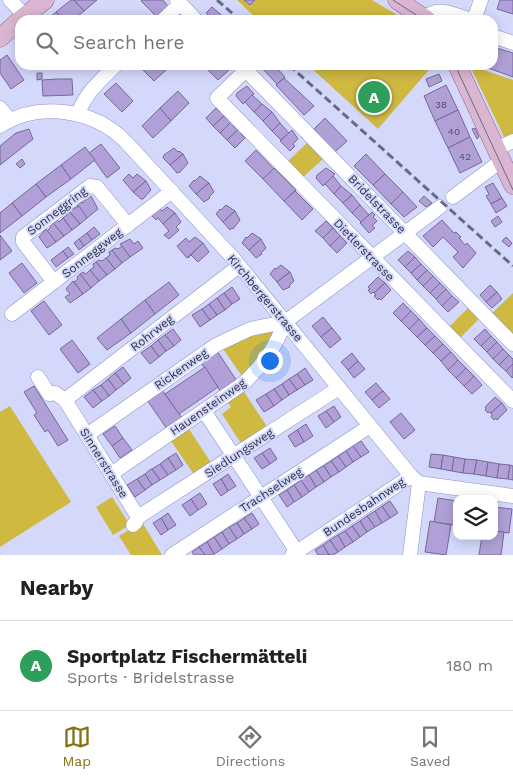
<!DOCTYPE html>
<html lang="en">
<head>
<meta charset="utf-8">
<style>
  :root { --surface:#fff; --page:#f6f6f6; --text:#202124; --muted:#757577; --line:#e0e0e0; --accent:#847315 }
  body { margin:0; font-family:"Work Sans",sans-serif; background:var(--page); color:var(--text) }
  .controls { position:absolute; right:15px; bottom:15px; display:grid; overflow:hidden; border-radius:10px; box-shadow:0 2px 12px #0003 }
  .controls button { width:45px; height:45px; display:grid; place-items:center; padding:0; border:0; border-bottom:1px solid var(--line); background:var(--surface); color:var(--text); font:25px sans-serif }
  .you { position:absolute; left:269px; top:360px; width:18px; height:18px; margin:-12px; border:4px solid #fff; border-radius:50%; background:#1a73e8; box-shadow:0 0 0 8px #1a73e833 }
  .badge { display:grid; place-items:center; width:32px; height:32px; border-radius:50%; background:var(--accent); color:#fff; font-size:16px; font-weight:700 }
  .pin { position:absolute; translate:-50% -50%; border:2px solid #fff; box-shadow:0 1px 5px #0006 }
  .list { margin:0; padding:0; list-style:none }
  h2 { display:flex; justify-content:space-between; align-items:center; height:65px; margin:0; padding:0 20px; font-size:21px }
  h2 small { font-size:16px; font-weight:400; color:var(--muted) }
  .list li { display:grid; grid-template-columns:32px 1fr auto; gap:15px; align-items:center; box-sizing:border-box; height:90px; padding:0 20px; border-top:1px solid var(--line) }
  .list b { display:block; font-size:19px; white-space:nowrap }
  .list p { margin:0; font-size:16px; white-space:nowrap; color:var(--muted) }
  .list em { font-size:16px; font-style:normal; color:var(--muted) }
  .icon { flex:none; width:28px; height:28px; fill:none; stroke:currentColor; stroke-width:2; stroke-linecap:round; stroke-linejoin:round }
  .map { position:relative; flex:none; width:513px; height:555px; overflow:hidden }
  .search { position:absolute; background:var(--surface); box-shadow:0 2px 12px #0003; left:15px; right:15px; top:15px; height:55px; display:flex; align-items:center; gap:12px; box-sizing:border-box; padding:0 18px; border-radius:15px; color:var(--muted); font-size:19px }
  .sheet { height:155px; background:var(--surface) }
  nav { display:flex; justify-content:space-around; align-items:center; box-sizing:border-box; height:70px; border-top:1px solid var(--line); background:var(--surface); font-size:14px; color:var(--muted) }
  nav a { display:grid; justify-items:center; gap:2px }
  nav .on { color:var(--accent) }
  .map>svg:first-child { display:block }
</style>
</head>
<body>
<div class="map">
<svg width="513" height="555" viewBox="0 0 513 555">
  <rect width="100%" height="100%" fill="#d4d9fc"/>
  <g fill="#cfb941">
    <polygon points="237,0 372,0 406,20 258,20"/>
    <polygon points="308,65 433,65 378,129"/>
    <polygon points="472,66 513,80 513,136 504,137 471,68"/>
    <polygon points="308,142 324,158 301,179 286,163"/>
    <polygon points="513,293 513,340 489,316"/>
    <polygon points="469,307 480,318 458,340 447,329"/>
    <polygon points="267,329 272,332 274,336 244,379 221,346"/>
    <polygon points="242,389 268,428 242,445 222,414 231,407 226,400"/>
    <polygon points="10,406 71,502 0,547 0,412"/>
    <polygon points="187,426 212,464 195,476 169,438"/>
    <polygon points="112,497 130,525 113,535 96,507"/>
    <polygon points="142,522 162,555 131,555 119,536"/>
  </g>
  <g fill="#b0a0d7" stroke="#77679a">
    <polygon points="71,0 74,0 84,11 73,20 63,20 56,12"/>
    <polygon points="74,0 97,0 84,11"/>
    <polygon points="142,0 163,0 168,6 157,17 141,1"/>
    <polygon points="244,0 255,0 250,5"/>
    <polygon points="500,0 513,0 513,14 497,9"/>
    <polygon points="212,7 227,20 213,20 206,13"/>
    <polygon points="56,12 63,20 46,20 49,18"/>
    <polygon points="493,47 513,53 513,77 480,65 493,65"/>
    <polygon points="7,55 24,80 11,89 0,73 0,60"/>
    <polygon points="138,65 161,65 166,70 154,81"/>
    <polygon points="203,65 226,65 230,69 218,80"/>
    <polygon points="259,65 274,65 285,77 277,84"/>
    <polygon points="37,73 42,73 42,79 37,80"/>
    <polygon points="439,74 442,81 429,87 426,79"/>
    <polygon points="284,78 314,106 304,115 276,85"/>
    <polygon points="57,79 72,79 73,95 43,96 42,80"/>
    <polygon points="116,83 133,101 122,112 104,94"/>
    <polygon points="446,85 458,110 435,121 424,96"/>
    <polygon points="247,86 254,94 243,104 236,96 237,93"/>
    <polygon points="178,91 189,103 171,121 160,108"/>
    <polygon points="252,95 262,104 254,112 245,102"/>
    <polygon points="262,104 272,112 263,121 254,112"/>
    <polygon points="160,108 171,121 153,138 142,126"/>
    <polygon points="216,108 220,112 224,109 227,113 213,126 206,118"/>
    <polygon points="458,110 470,137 448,148 435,121"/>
    <polygon points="272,112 280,123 272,131 263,121"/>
    <polygon points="224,116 228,120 229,118 232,121 220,133 213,126"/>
    <polygon points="325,118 347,141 335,152 314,129"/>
    <polygon points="232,121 235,124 233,126 238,130 227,140 220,133"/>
    <polygon points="280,123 289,133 281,140 272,131"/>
    <polygon points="241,127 244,131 241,134 245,138 235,148 227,140"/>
    <polygon points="475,128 479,137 477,139 472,129"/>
    <polygon points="29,129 33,139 0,165 0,146 16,133"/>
    <polygon points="292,130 298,139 293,144 295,146 290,151 280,141"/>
    <polygon points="470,137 482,162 460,173 448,148"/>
    <polygon points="101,144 120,168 107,178 89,153"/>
    <polygon points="85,147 95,160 71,179 61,165"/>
    <polygon points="174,148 178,152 179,151 183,154 170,165 163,158 164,155"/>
    <polygon points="256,150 274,169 263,179 245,161"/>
    <polygon points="183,154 188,163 180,172 177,173 170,165"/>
    <polygon points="366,154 385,174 373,185 354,166"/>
    <polygon points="22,159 25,164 20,168 16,164"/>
    <polygon points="61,165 71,179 46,197 36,184"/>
    <polygon points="274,168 296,190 284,201 263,179"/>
    <polygon points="326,168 335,174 323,186 316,178 317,175"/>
    <polygon points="129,174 133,178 137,174 146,181 133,192 123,180"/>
    <polygon points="385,174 403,192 391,204 373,185"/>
    <polygon points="200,176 209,183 196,194 189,186 194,180 195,181"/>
    <polygon points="333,176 341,186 334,194 325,184"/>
    <polygon points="146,181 151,190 143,199 141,199 133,192"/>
    <polygon points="209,183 214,192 209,197 210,198 204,202 196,194"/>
    <polygon points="493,183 502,198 491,204 486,196 489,194 485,187"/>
    <polygon points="36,184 46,197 22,216 12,203"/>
    <polygon points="341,186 352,195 343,203 334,194"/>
    <polygon points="295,191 313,209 302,220 284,201"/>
    <polygon points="403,192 417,207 404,217 391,204"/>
    <polygon points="352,195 360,205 352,213 343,203"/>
    <polygon points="91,196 98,209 87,218 77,205 81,202 82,203"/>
    <polygon points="424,196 432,203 426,207 419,201"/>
    <polygon points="502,198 507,206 496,213 491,204"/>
    <polygon points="12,203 22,216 0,233 0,213"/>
    <polygon points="226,205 235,211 223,222 216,214 220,209 221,210"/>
    <polygon points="360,205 369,215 361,222 352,213"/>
    <polygon points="79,206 87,218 80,224 69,211"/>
    <polygon points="167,207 175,213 163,224 158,218 156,220 151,215 159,208 162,211"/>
    <polygon points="69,211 80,224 72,230 63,218 67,215 66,213"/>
    <polygon points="235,211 240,220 233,229 232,228 230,230 223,222"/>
    <polygon points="372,212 375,215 373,217 377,221 372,226 375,228 369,233 360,223"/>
    <polygon points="175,213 181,222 176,227 179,230 169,239 164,235 169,231 163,224"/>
    <polygon points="498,216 502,222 495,227 491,221"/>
    <polygon points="63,218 72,230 64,236 53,223 57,220 59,222"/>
    <polygon points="442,220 454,233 456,232 461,237 459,238 465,245 467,243 476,253 463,268 453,257 458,252 443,237 433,247 423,236"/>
    <polygon points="326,221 333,228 323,238 315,231"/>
    <polygon points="53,223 64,236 56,242 47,231 51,227 50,225"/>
    <polygon points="94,227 100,234 92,240 87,233"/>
    <polygon points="333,228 340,236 330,246 323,238"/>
    <polygon points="46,229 56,242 47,248 39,237"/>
    <polygon points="87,233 92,240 84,246 79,239"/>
    <polygon points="252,233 261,239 249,250 242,243 246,237 247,238"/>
    <polygon points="0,235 12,251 0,260"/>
    <polygon points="340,236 347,243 337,253 330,246"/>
    <polygon points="195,237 203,243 187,258 177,246 186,238 189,242"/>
    <polygon points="506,237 512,243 509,247 502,241"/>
    <polygon points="79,239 84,246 79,250 74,243"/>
    <polygon points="130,239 134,244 138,241 143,248 130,257 120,244"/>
    <polygon points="261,239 266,248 261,253 262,254 256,258 249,250"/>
    <polygon points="203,243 209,252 198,262 191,255 188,258"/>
    <polygon points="122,246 130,257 122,263 112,250 115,248 118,249"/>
    <polygon points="68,247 74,254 68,258 63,251"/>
    <polygon points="112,250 122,263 115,269 106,258 110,255 109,252"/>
    <polygon points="63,251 68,258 56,267 51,260"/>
    <polygon points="408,251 415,257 405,267 398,260"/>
    <polygon points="415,257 421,264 411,273 405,267"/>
    <polygon points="106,258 115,269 107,275 96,262 99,260 102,261"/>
    <polygon points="96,262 107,275 99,281 90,270 94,267 93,264"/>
    <polygon points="22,263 37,283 24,293 9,273"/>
    <polygon points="421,264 427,270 417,280 411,273"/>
    <polygon points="281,265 290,272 277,282 270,274 275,268 276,269"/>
    <polygon points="90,270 99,281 91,288 80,274 83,272 86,274"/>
    <polygon points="427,270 433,276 423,286 417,280"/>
    <polygon points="290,272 294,281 289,286 290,287 283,290 277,282"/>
    <polygon points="80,274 91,288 83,294 74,282 78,279 77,277"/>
    <polygon points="433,276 440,283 430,293 423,286"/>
    <polygon points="378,277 385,283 374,293 373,292 371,294 368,290 370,289 368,287"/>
    <polygon points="73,281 83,294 70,303 65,297 70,294 66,289"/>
    <polygon points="169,282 179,295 155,314 145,300"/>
    <polygon points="385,283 391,290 381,300 379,298 378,300 374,296 376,295 374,293"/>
    <polygon points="440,283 446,289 436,299 430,293"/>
    <polygon points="490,285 497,292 486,302 480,295"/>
    <polygon points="232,287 240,299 232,304 224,293"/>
    <polygon points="446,289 452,296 442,306 436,299"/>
    <polygon points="497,292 502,299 492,308 486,302"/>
    <polygon points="224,293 232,304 225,310 217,298"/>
    <polygon points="452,296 459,302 448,312 442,306"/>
    <polygon points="217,298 225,310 217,315 209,304"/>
    <polygon points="145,300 155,314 131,333 121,319"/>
    <polygon points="44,301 62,325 49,335 31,311"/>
    <polygon points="403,303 411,311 401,321 393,313"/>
    <polygon points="209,304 217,315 210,320 202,309"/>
    <polygon points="202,309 210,320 200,327 192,315"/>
    <polygon points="411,311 419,319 409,329 401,321"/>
    <polygon points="323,317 332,328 321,337 312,326"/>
    <polygon points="121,319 131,333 107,350 97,338"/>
    <polygon points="419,319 427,328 417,337 409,329"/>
    <polygon points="332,328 341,339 330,348 321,337"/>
    <polygon points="427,328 435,336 425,345 417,337"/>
    <polygon points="173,329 181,340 174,346 165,335"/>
    <polygon points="485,329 491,336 481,346 474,339"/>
    <polygon points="165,335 174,346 166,351 158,340"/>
    <polygon points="435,336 443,344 433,353 425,345"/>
    <polygon points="491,336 497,342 487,352 481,346"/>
    <polygon points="72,340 90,364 78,373 60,349"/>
    <polygon points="158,340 166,351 159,357 151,346"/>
    <polygon points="497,342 503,349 493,359 487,352"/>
    <polygon points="443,344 451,352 441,361 433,353"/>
    <polygon points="151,346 159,357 150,364 141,353"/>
    <polygon points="503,349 509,355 499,365 493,359"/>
    <polygon points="217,351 237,381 221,392 201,363"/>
    <polygon points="451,352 458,360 448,370 441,361"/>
    <polygon points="352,353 358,361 348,370 341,362"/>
    <polygon points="509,355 513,359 513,364 506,371 499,365"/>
    <polygon points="458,360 466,368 456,378 448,370"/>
    <polygon points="358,361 365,369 354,378 348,370"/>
    <polygon points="513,364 513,377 512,378 506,371"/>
    <polygon points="123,367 131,378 124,384 115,373"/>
    <polygon points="205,367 218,387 179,414 165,394"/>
    <polygon points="305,368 313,380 305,385 297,374"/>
    <polygon points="466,368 474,376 464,386 456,378"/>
    <polygon points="115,373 124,384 116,390 108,379"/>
    <polygon points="297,374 305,385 297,390 289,379"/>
    <polygon points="474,376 482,385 472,394 464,386"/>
    <polygon points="108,379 116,390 109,396 101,385"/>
    <polygon points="289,379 297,390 289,395 282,384"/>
    <polygon points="376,383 383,391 372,400 365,392"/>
    <polygon points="282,384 289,395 282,400 274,389"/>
    <polygon points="101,385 109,396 102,401 93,390"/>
    <polygon points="34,386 68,440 58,446 48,430 45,432 34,415 37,413 24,392"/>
    <polygon points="274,389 282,400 274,406 266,394"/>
    <polygon points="93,390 102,401 93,408 84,397"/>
    <polygon points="162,390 182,418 167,429 147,400"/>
    <polygon points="383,391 390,399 379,408 372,400"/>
    <polygon points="266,394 274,406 264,412 256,400"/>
    <polygon points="495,397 502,403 491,413 489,412 488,413 485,410 486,409 485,407"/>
    <polygon points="502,403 507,410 497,420 496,418 494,420 491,417 492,415 491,413"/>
    <polygon points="334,406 341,417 334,422 326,411"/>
    <polygon points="326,411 334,422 326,428 318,416"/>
    <polygon points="401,413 415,430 404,439 390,422"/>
    <polygon points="306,424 313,436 304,442 297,430"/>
    <polygon points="115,426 123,438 112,446 103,434"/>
    <polygon points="297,430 304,442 295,447 288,436"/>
    <polygon points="123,438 132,450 120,458 112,446"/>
    <polygon points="361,441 369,452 361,457 353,446"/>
    <polygon points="353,446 361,457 353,462 346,451"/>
    <polygon points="270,448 277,459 270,464 262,453"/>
    <polygon points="346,451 353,462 346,467 338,456"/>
    <polygon points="176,453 183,465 176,470 168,458"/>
    <polygon points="262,453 270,464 262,469 254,458"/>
    <polygon points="431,454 443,455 441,469 429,467"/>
    <polygon points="443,455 454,457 452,471 441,469"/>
    <polygon points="338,456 346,467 339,472 331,461"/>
    <polygon points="454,457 465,459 463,473 452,471"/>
    <polygon points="168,458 176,470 168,475 160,464"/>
    <polygon points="465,459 477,460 474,474 463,473"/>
    <polygon points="477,460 488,462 486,476 474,474"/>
    <polygon points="331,461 339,472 331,477 324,466"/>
    <polygon points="488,462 499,464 497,478 486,476"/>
    <polygon points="160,464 168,475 160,480 152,469"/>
    <polygon points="499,464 510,465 508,479 497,478"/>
    <polygon points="510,465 513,466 513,480 508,479"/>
    <polygon points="324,466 331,477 324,482 316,470"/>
    <polygon points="151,469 152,469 160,480 152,485 145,474"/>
    <polygon points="316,470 324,482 316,487 309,475"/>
    <polygon points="145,474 152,485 145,490 137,479"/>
    <polygon points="228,474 236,486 228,491 221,479"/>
    <polygon points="309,475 316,487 309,492 301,480"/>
    <polygon points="137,479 145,490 135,497 127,485"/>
    <polygon points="221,479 228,491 221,496 213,484"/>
    <polygon points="301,480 309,492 302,497 294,485"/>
    <polygon points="294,485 302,497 294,502 287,490"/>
    <polygon points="287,490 294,502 287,507 279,495"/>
    <polygon points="200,493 207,504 198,510 191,499"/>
    <polygon points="438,498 457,501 455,525 434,522"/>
    <polygon points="191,499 198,510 190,516 182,505"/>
    <polygon points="390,501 398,513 390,518 382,506"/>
    <polygon points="382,506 390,518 382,523 375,511"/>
    <polygon points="494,507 512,509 509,533 494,531"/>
    <polygon points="375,511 382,523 375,527 367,516"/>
    <polygon points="168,513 176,525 168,530 161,518"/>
    <polygon points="252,513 259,524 252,529 244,518"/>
    <polygon points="367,516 375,527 367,532 360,521"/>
    <polygon points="161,518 168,530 161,535 153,523"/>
    <polygon points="244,518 252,529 244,534 237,523"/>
    <polygon points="360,521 367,532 360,537 352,526"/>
    <polygon points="430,521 451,525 446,555 425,552"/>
    <polygon points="237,523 244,534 237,539 229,527"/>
    <polygon points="352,526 360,537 353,542 345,531"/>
    <polygon points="229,527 237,539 229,544 222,532"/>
    <polygon points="345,531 353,542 345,547 338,535"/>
    <polygon points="494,531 504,532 501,555 479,555 482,536 494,536"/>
    <polygon points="222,532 229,544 222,549 214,537"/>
    <polygon points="338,535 345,547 338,552 330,540"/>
    <polygon points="214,537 222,549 214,554 207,542"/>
    <polygon points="330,540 338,552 333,555 329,555 323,545"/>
    <polygon points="207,542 214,554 212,555 205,555 199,547"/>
    <polygon points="323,545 329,555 318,555 315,550"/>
    <polygon points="199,547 205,555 194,555 192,552"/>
  </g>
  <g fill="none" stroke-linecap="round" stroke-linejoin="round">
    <defs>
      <g id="minor">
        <polyline points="10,0 25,16"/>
        <polyline points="177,0 196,20"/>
        <path d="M425,18C439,5 454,15 471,20"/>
        <polyline points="163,20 180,4"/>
        <polyline points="472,20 476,14 481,0"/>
        <polyline points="493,36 513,43"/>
        <polyline points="241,65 513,344"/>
        <polyline points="246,70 217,98 513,401"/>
        <polyline points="0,108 10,120"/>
        <path d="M78,114C85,93 101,80 116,65"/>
        <path d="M0,126C39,101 94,109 126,142L233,258L411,476L419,483L513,496"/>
        <polyline points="496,149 513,141"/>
        <polyline points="453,197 501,161"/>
        <polyline points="54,282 23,242 23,237 90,186 97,187 128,225"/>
        <polyline points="12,314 172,191"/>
        <polyline points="38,377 49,394 55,393 65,400 138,517"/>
        <polyline points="65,400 239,266"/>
        <polyline points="204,411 299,555"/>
        <polyline points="87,435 216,345 250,329 285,322 440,207"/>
        <path d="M111,474L244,383C265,362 274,350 285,322"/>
        <polyline points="133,525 136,522 138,517 339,388"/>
        <polyline points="172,555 370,426"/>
        <polyline points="292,555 411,476"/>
        <polyline points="410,555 419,483"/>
      </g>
      <g id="major">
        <polyline points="397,0 427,20"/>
        <polyline points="20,20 45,0"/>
        <polyline points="0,38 20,20"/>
        <polyline points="457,65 513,185"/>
      </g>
    </defs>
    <use href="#minor" stroke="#8b92c8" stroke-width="15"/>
    <use href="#major" stroke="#8f688c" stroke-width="19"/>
    <use href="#minor" stroke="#fff" stroke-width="14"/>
    <use href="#major" stroke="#dbb6d0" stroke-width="18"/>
    <g stroke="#676b86" stroke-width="1">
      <polyline points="393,0 424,20"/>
      <polyline points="455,65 513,190"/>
    </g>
    <g stroke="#676b86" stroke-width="3" stroke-dasharray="8 4" stroke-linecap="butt">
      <polyline points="217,0 240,20"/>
      <polyline points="289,65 513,266"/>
    </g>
  </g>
  <g text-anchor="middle" stroke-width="4" stroke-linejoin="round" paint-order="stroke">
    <g font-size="10" fill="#4e4d6b">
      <text x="441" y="108">38</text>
      <text x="454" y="135">40</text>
      <text x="465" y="160">42</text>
    </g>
    <g font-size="12" fill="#2e3147" stroke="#d4d9fc">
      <text transform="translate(377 204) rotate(46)" y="4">Bridelstrasse</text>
      <text transform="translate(57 211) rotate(-37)" y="4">Sonneggring</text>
      <text transform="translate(364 250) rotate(46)" y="4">Dietlerstrasse</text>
      <text transform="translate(92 253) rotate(-38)" y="4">Sonneggweg</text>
      <text transform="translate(265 298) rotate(50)" y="4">Kirchbergerstrasse</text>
      <text transform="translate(152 333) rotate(-38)" y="4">Rohrweg</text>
      <text transform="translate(181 369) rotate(-35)" y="4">Rickenweg</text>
      <text transform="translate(208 407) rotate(-35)" y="4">Hauensteinweg</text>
      <text transform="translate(239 453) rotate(-33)" y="4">Siedlungsweg</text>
      <text transform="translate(104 463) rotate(58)" y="4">Sinnerstrasse</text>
      <text transform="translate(271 490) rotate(-33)" y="4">Trachselweg</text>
      <text transform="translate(364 507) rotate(-34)" y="4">Bundesbahnweg</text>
    </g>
  </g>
</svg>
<div class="controls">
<button><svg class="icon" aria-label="layers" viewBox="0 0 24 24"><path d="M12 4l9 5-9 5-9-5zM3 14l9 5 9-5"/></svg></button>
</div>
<div class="you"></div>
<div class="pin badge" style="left:374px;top:97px;background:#2e9e5b">A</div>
<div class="search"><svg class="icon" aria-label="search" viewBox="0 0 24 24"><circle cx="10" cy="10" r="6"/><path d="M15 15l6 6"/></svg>Search here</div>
</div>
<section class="sheet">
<h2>Nearby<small></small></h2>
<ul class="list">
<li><span class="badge" style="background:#2e9e5b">A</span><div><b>Sportplatz Fischermätteli</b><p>Sports · Bridelstrasse</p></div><em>180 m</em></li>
</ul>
</section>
<nav>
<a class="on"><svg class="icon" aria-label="map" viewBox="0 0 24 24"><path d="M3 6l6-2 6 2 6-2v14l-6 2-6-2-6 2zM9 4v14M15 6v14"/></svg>Map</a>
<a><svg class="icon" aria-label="directions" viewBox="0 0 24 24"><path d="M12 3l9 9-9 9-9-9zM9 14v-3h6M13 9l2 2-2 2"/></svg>Directions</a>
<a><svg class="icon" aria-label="saved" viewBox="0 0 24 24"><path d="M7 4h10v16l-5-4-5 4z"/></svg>Saved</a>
</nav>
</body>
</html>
